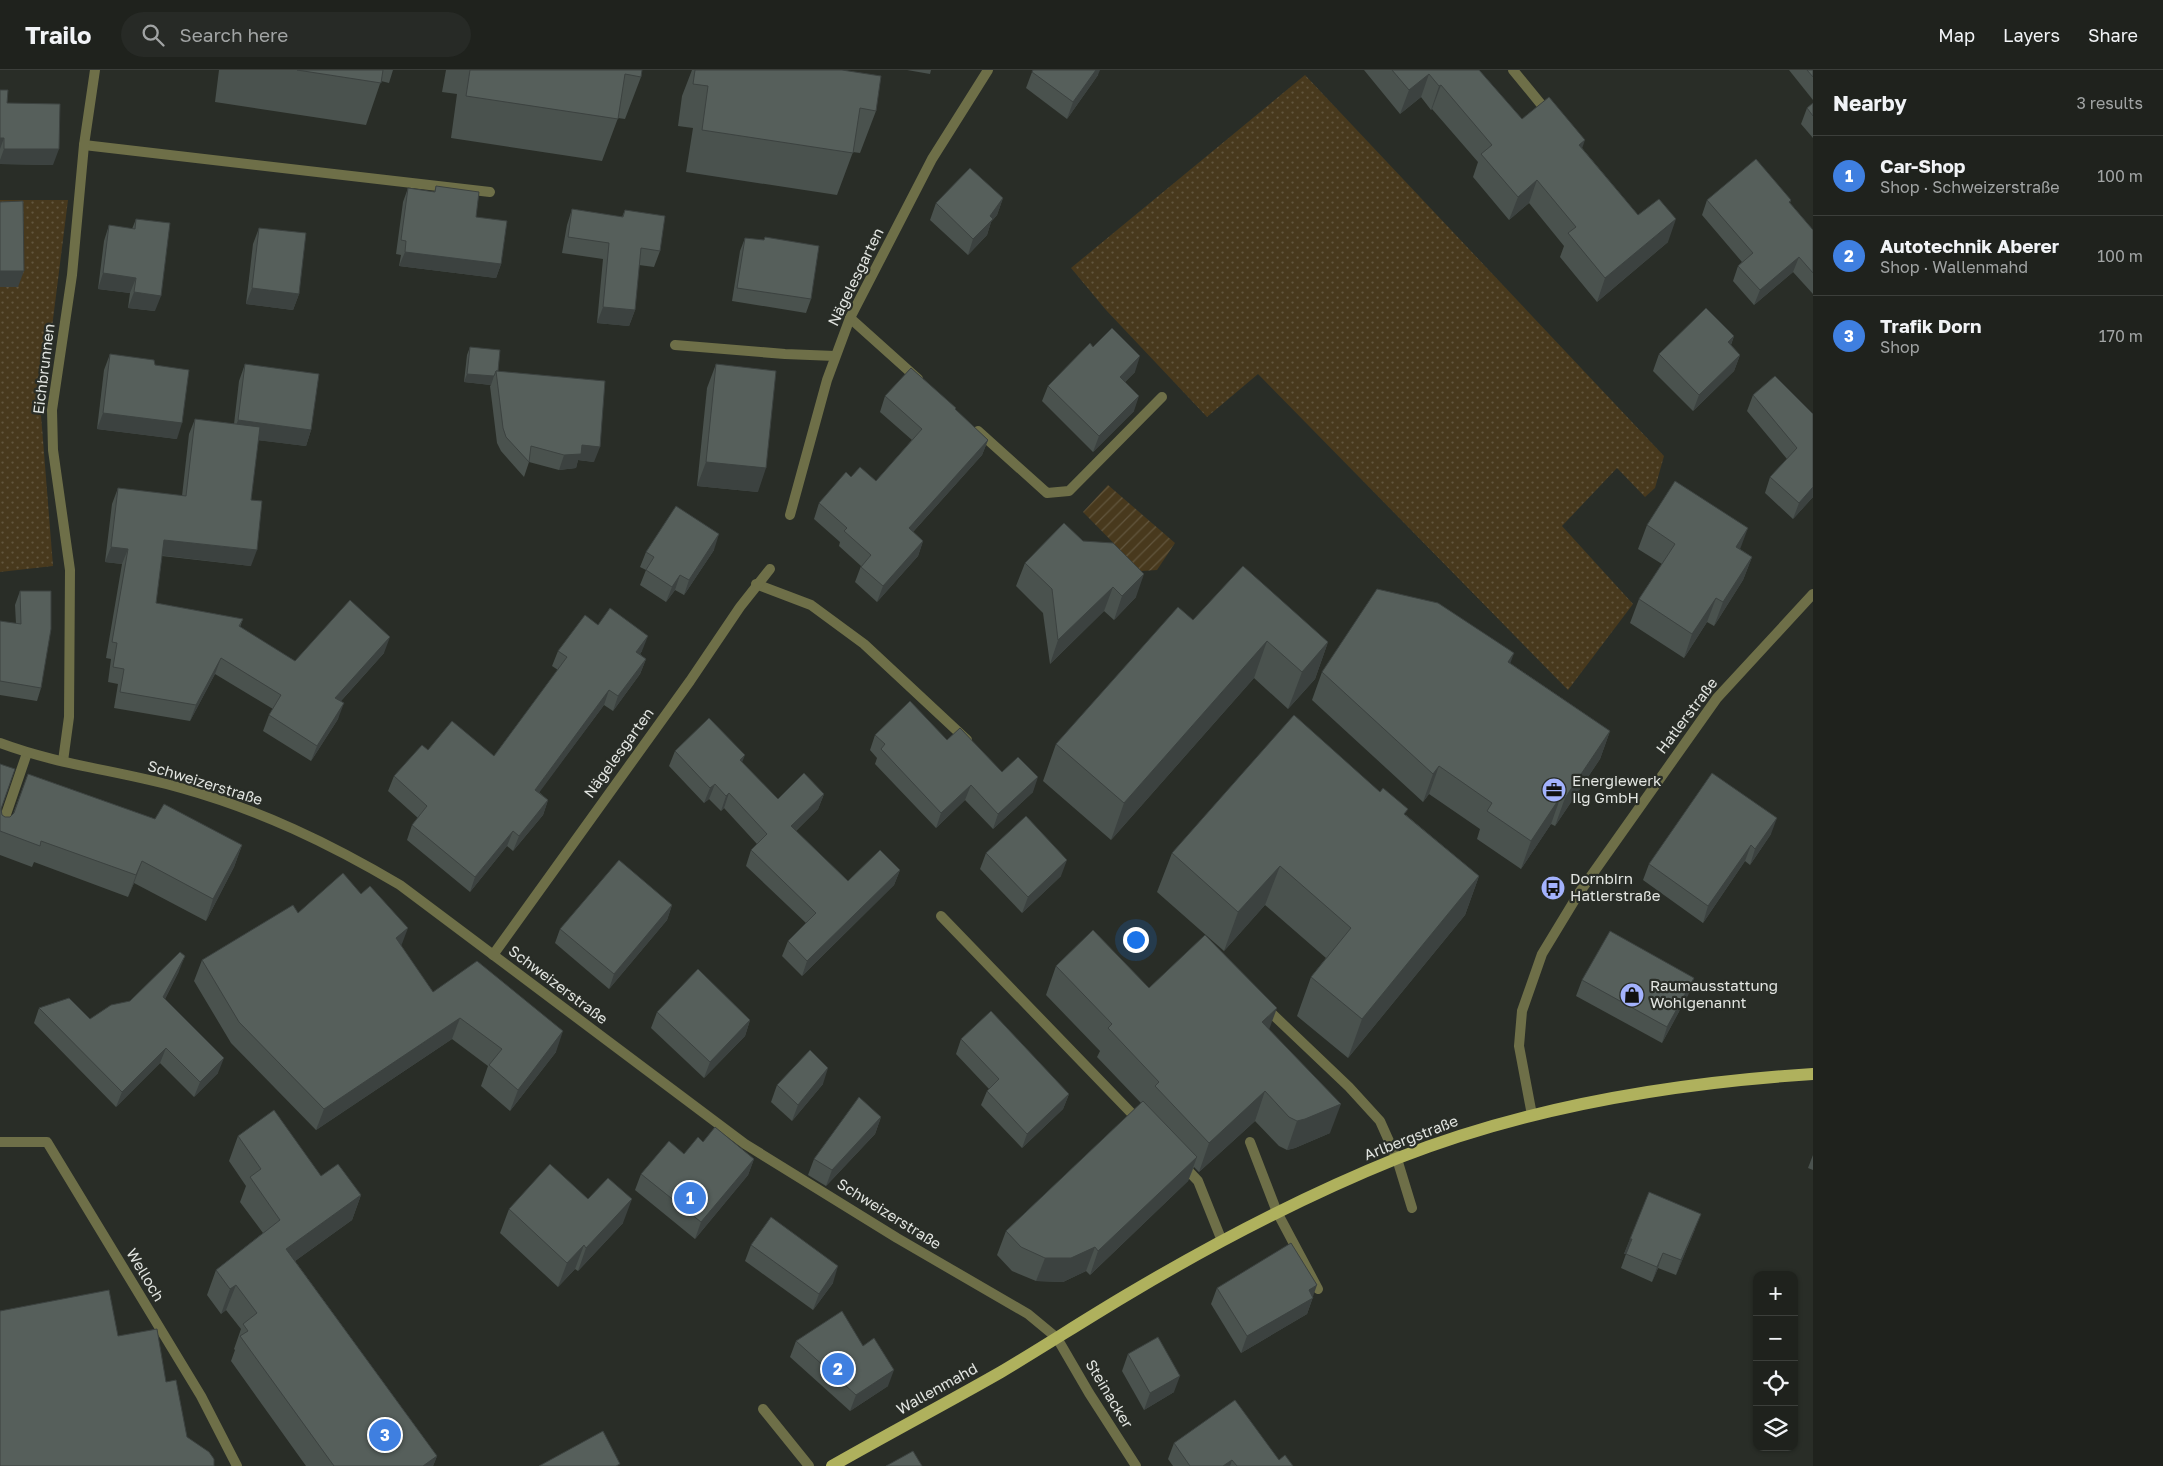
<!DOCTYPE html>
<html lang="en">
<head>
<meta charset="utf-8">
<style>
  :root { --surface:#1f221d; --page:#272a26; --text:#f1f3f6; --muted:#a1a4a4; --line:#3c3f3b; --accent:#1a73e8 }
  body { margin:0; font-family:"Golos Text",sans-serif; background:var(--page); color:var(--text) }
  .controls { position:absolute; right:15px; bottom:15px; display:grid; overflow:hidden; border-radius:10px; box-shadow:0 1px 4px #0004 }
  .controls button { width:45px; height:45px; display:grid; place-items:center; padding:0; border:0; border-bottom:1px solid var(--line); background:var(--surface); color:var(--text); font:25px sans-serif }
  .you { position:absolute; left:1135px; top:869px; width:18px; height:18px; margin:-12px; border:4px solid #fff; border-radius:50%; background:#1a73e8; box-shadow:0 0 0 8px #1a73e833 }
  .badge { display:grid; place-items:center; width:32px; height:32px; border-radius:50%; background:var(--accent); color:#fff; font-size:16px; font-weight:700 }
  .pin { position:absolute; translate:-50% -50%; border:2px solid #fff; box-shadow:0 1px 5px #0006 }
  .list { margin:0; padding:0; list-style:none }
  h2 { display:flex; justify-content:space-between; align-items:center; height:65px; margin:0; padding:0 20px; font-size:21px }
  h2 small { font-size:16px; font-weight:400; color:var(--muted) }
  .list li { display:grid; grid-template-columns:32px 1fr auto; gap:15px; align-items:center; box-sizing:border-box; height:80px; padding:0 20px; border-top:1px solid var(--line) }
  .list b { display:block; font-size:19px; white-space:nowrap }
  .list p { margin:0; font-size:16px; white-space:nowrap; color:var(--muted) }
  .list em { font-size:16px; font-style:normal; color:var(--muted) }
  .icon { flex:none; width:28px; height:28px; fill:none; stroke:currentColor; stroke-width:2; stroke-linecap:round; stroke-linejoin:round }
  .map { position:relative; flex:none; width:1813px; height:1396px; overflow:hidden }
  header { display:flex; align-items:center; gap:30px; box-sizing:border-box; height:70px; padding:0 25px; background:var(--surface); border-bottom:1px solid var(--line) }
  header strong { font-size:24px }
  nav { display:flex; gap:28px; margin-inline-start:auto; font-size:18px }
  .search { width:350px; height:45px; background:var(--page); display:flex; align-items:center; gap:12px; box-sizing:border-box; padding:0 18px; border-radius:28px; color:var(--muted); font-size:19px }
  main { display:flex }
  aside { flex:1; background:var(--surface) }
  .map>svg:first-child { display:block }
</style>
</head>
<body>
<header>
<strong>Trailo</strong>
<div class="search"><svg class="icon" aria-label="search" viewBox="0 0 24 24"><circle cx="10" cy="10" r="6"/><path d="M15 15l6 6"/></svg>Search here</div>
<nav><a>Map</a><a>Layers</a><a>Share</a></nav>
</header>
<main>
<div class="map">
<svg width="1813" height="1396" viewBox="0 0 1813 1396">
  <defs>
    <pattern id="grass-dots" width="8" height="8" patternUnits="userSpaceOnUse" patternTransform="scale(1.25)"><rect width="8" height="8" fill="#48391d"/><path d="M2 2h.1M6 6h.1" fill="none" stroke="#62563e" stroke-width="1.8" stroke-linecap="round"/></pattern>
    <pattern id="garden-furrows" width="10" height="10" patternUnits="userSpaceOnUse" patternTransform="scale(1.25)"><rect width="10" height="10" fill="#48391d"/><path d="M-1 1l2-2M0 10L10 0M9 11l2-2" fill="none" stroke="#62563e"/></pattern>
  </defs>
  <rect width="100%" height="100%" fill="#292d27"/>
  <g fill="url(#grass-dots)">
    <polygon points="1305,5 1664,386 1655,418 1645,427 1617,398 1562,456 1633,534 1568,620 1258,304 1207,347 1106,240 1071,198"/>
    <polygon points="0,130 68,130 41,345 53,496 0,502"/>
  </g>
  <polygon fill="url(#garden-furrows)" points="1108,415 1175,473 1157,500 1141,501 1083,442"/>
  <g fill="none" stroke-linecap="round" stroke-linejoin="round">
    <g stroke="#6e6f48" stroke-width="10">
      <polyline points="1513,0 1549,44"/>
      <polyline points="84,75 490,122"/>
      <polyline points="850,248 918,309"/>
      <polyline points="675,275 785,284 835,286"/>
      <polyline points="978,361 1047,423 1069,421 1162,327"/>
      <polyline points="756,514 811,535 864,574 967,670"/>
      <polyline points="0,762 27,683"/>
      <polyline points="941,846 1140,1052"/>
      <polyline points="1265,937 1349,1017 1380,1051 1397,1089 1412,1138"/>
      <polyline points="0,1072 47,1072 201,1326 237,1396"/>
      <polyline points="1250,1072 1277,1142 1318,1219"/>
      <polyline points="1182,1094 1198,1111 1222,1171"/>
      <polyline points="763,1339 809,1396"/>
    </g>
    <g stroke="#6e6f48" stroke-width="10">
      <polyline points="790,445 827,310 850,248 932,89 988,0"/>
      <polyline points="63,691 69,647 70,500 53,380 52,340 72,205 84,75 95,0"/>
      <polyline points="493,885 690,611 740,537 770,499"/>
    </g>
    <g stroke="#6e6f48" stroke-width="10">
      <path d="M0,673C58,695 121,701 181,718C260,740 329,773 400,815L745,1074L897,1168L1028,1244L1057,1268L1089,1323L1136,1396"/>
      <polyline points="1532,1045 1519,976 1522,941 1542,884 1579,823 1717,628 1813,524"/>
    </g>
    <path stroke="#afb15d" stroke-width="12" d="M832,1396C888,1364 945,1334 1001,1302C1043,1277 1083,1251 1125,1226C1212,1174 1304,1126 1398,1088C1530,1036 1672,1013 1813,1004"/>
  </g>
  <g fill="#4a524e">
    <polygon points="219,0 393,0 389,13 381,11 366,55 215,32"/>
    <polygon points="446,0 642,0 641,7 625,49 618,48 602,91 451,68 457,24 442,22"/>
    <polygon points="692,0 842,0 876,41 860,83 853,82 837,125 686,102 693,58 678,56 682,26"/>
    <polygon points="907,0 931,0 930,4"/>
    <polygon points="1364,0 1479,0 1522,49 1582,78 1638,145 1668,172 1597,232 1560,187 1564,176 1529,133 1509,150 1473,107 1478,92 1432,39 1431,40 1421,27 1400,44"/>
    <polygon points="1789,0 1813,0 1813,30"/>
    <polygon points="1032,2 1098,5 1067,49 1026,18"/>
    <polygon points="0,20 7,33 53,95 0,94"/>
    <polygon points="1813,33 1813,68 1801,54 1807,38"/>
    <polygon points="436,116 476,147 501,194 496,208 399,196 401,185 396,184 403,132 408,118 434,122"/>
    <polygon points="1003,128 997,145 991,152 987,165 968,185 930,150 936,133"/>
    <polygon points="1707,130 1791,130 1790,133 1813,160 1813,224 1793,202 1754,235 1733,211 1738,196 1742,192 1702,145"/>
    <polygon points="572,139 622,147 625,140 660,181 654,197 639,195 635,240 629,256 597,253 603,189 562,183 567,155"/>
    <polygon points="136,149 155,241 128,238 130,223 98,219 104,171 109,155 132,159"/>
    <polygon points="259,158 299,224 293,240 246,234 253,174"/>
    <polygon points="745,168 763,170 811,229 806,243 732,231 740,181"/>
    <polygon points="1734,266 1731,275 1740,285 1734,301 1693,341 1653,301 1659,284"/>
    <polygon points="470,277 498,301 594,392 578,390 576,398 559,400 529,392 524,407 501,381 497,373 490,316 491,315 464,312 467,285"/>
    <polygon points="1093,277 1135,302 1125,312 1134,341 1093,382 1042,331 1048,316"/>
    <polygon points="110,284 155,295 177,369 97,359 104,300"/>
    <polygon points="245,294 311,360 306,376 258,370 251,430 251,496 162,486 156,533 243,549 240,557 295,591 384,583 341,631 338,649 311,691 263,661 269,645 273,639 215,604 190,651 114,638 118,614 108,612 111,589 106,588 122,494 105,492 112,434 118,418 182,426 189,364 195,349 234,354 239,311"/>
    <polygon points="716,294 758,422 697,416 707,318"/>
    <polygon points="1775,306 1813,427 1793,449 1765,423 1770,407 1787,389 1747,341 1753,325"/>
    <polygon points="885,326 956,338 955,340 988,370 982,385 913,462 923,471 918,486 877,532 855,512 861,496 839,476 840,472 814,449 819,433 851,407 876,411 912,370 880,342"/>
    <polygon points="1064,453 1136,527 1114,550 1104,541 1050,594 1043,543 1016,516 1025,493"/>
    <polygon points="1647,455 1740,479 1752,487 1743,510 1714,556 1707,552 1684,588 1630,553 1639,529 1662,494 1638,479"/>
    <polygon points="714,480 684,525 675,520 666,532 640,515 646,500 640,497 646,482"/>
    <polygon points="20,521 41,618 37,631 0,625 0,551 16,554 15,535"/>
    <polygon points="1193,550 1328,572 1315,609 1288,639 1254,608 1111,770 1043,711 1056,674"/>
    <polygon points="598,555 642,581 640,584 646,589 640,604 613,641 604,635 539,722 548,730 543,745 513,781 507,776 470,822 407,770 412,755 418,748 388,721 394,706 428,680 494,686 558,600 552,596 558,581"/>
    <polygon points="1510,593 1610,661 1600,689 1555,756 1551,754 1521,799 1477,769 1480,759 1429,724 1423,732 1312,630 1322,602"/>
    <polygon points="875,665 947,670 1002,702 1033,722 993,759 965,730 936,758 875,694 877,688 870,680"/>
    <polygon points="675,681 742,693 778,729 824,724 818,739 796,761 848,811 900,800 894,815 802,906 782,886 788,871 806,853 746,796 751,780 757,774 724,738 721,741 709,729 704,733 669,696"/>
    <polygon points="0,694 1,739 2,745 5,747 10,747 13,744 28,704 155,749 242,775 234,797 206,851 134,813 128,827 34,792 32,797 0,785"/>
    <polygon points="1406,745 1479,806 1465,845 1348,988 1297,946 1311,907 1326,888 1265,835 1224,881 1157,822 1172,783"/>
    <polygon points="1771,764 1750,795 1745,791 1703,853 1643,810 1649,794"/>
    <polygon points="986,783 1061,806 1022,843 980,799"/>
    <polygon points="672,835 667,850 609,919 555,873 560,859"/>
    <polygon points="298,843 401,876 433,922 556,982 510,1041 481,1016 488,996 452,969 316,1060 231,973 194,911 202,890"/>
    <polygon points="1056,896 1149,918 1269,960 1330,1063 1295,1078 1287,1080 1279,1076 1255,1051 1199,1102 1194,1097 1188,1111 1090,1205 1086,1201 1063,1212 1036,1211 1012,1201 997,1185 1006,1161 1141,1033 1097,987 1100,981 1046,925"/>
    <polygon points="179,901 165,929 218,1003 194,1027 160,993 116,1037 34,953 39,938 90,949 130,931"/>
    <polygon points="1694,908 1688,925 1662,973 1576,926 1582,910"/>
    <polygon points="657,942 750,950 745,966 704,1008 651,958"/>
    <polygon points="961,969 1069,1024 1063,1039 1022,1078 981,1035 987,1021 989,1019 956,984"/>
    <polygon points="823,1014 792,1051 771,1032 777,1015"/>
    <polygon points="881,1047 875,1064 826,1116 808,1105 814,1089"/>
    <polygon points="238,1066 361,1125 352,1150 295,1191 437,1386 433,1396 306,1396 231,1291 235,1280 234,1279 241,1259 226,1240 221,1244 207,1225 216,1200 263,1163 240,1132 246,1116 229,1091"/>
    <polygon points="703,1072 754,1089 748,1105 695,1169 635,1120 641,1104 684,1084"/>
    <polygon points="1813,1085 1813,1100 1808,1098"/>
    <polygon points="588,1129 623,1153 578,1201 575,1199 558,1217 500,1163 509,1139"/>
    <polygon points="1695,1159 1676,1205 1658,1198 1652,1212 1621,1198 1626,1184 1624,1184 1630,1169"/>
    <polygon points="751,1175 833,1213 813,1240 745,1191"/>
    <polygon points="1217,1218 1313,1227 1307,1244 1241,1283 1211,1234"/>
    <polygon points="796,1271 888,1316 850,1341 790,1287"/>
    <polygon points="1128,1284 1174,1322 1144,1340 1122,1301"/>
    <polygon points="1174,1373 1279,1390 1293,1396 1173,1396 1168,1389"/>
  </g>
  <g fill="#3c4240">
    <polygon points="1096,0 1100,0 1098,5 1067,49 1073,32"/>
    <polygon points="1429,4 1421,27 1400,44 1409,20"/>
    <polygon points="1441,15 1432,39 1431,40 1439,16"/>
    <polygon points="0,68 4,68 0,79"/>
    <polygon points="1585,70 1577,93 1579,75"/>
    <polygon points="4,79 59,79 53,95 0,94 0,90"/>
    <polygon points="1537,110 1529,133 1509,150 1518,127"/>
    <polygon points="1003,128 997,145 991,152 987,165 968,185 973,169"/>
    <polygon points="1676,149 1668,172 1597,232 1605,208"/>
    <polygon points="405,182 501,194 496,208 399,196"/>
    <polygon points="1799,187 1793,202 1754,235 1760,220"/>
    <polygon points="0,201 24,201 18,217 0,217"/>
    <polygon points="103,203 136,208 130,223 98,219"/>
    <polygon points="252,218 299,224 293,240 246,234"/>
    <polygon points="134,222 161,226 155,241 128,238"/>
    <polygon points="603,237 635,240 629,256 597,253"/>
    <polygon points="1734,266 1728,282 1728,272"/>
    <polygon points="1740,285 1734,301 1693,341 1699,325"/>
    <polygon points="1140,286 1135,302 1114,322 1120,307"/>
    <polygon points="467,304 494,306 491,315 464,312"/>
    <polygon points="1139,326 1134,341 1093,382 1099,366"/>
    <polygon points="103,343 182,353 177,369 97,359"/>
    <polygon points="238,350 311,360 306,376 232,367"/>
    <polygon points="988,370 982,385 903,473 909,458"/>
    <polygon points="582,375 600,377 594,392 578,390 576,398 559,400 564,385"/>
    <polygon points="706,392 766,398 758,422 697,416"/>
    <polygon points="1813,417 1813,427 1793,449 1799,433"/>
    <polygon points="1748,458 1739,482 1736,477"/>
    <polygon points="719,464 714,480 684,525 689,510"/>
    <polygon points="164,470 257,480 251,496 158,485"/>
    <polygon points="923,471 918,486 877,532 883,516"/>
    <polygon points="111,477 128,479 122,494 105,492"/>
    <polygon points="1752,487 1743,510 1714,556 1723,532"/>
    <polygon points="1144,504 1136,527 1114,550 1122,526"/>
    <polygon points="680,505 675,520 666,532 672,517"/>
    <polygon points="1113,517 1104,541 1050,594 1058,570"/>
    <polygon points="1716,528 1707,552 1684,588 1692,564"/>
    <polygon points="648,566 642,581 630,597 636,582"/>
    <polygon points="390,567 384,583 330,643 335,628"/>
    <polygon points="1267,571 1254,608 1111,770 1124,733"/>
    <polygon points="1328,572 1315,609 1288,639 1302,602"/>
    <polygon points="1514,583 1504,611 1508,592"/>
    <polygon points="221,588 215,604 190,651 196,635"/>
    <polygon points="646,589 640,604 613,641 618,626"/>
    <polygon points="609,620 604,635 530,735 535,720"/>
    <polygon points="344,633 338,649 311,691 317,676"/>
    <polygon points="1610,661 1600,689 1555,756 1565,728"/>
    <polygon points="745,685 739,700 740,690"/>
    <polygon points="1439,696 1429,724 1423,732 1433,704"/>
    <polygon points="1038,707 1033,722 993,759 998,744"/>
    <polygon points="715,714 709,729 704,733 710,718"/>
    <polygon points="971,715 965,730 936,758 941,743"/>
    <polygon points="729,723 724,738 721,741 726,726"/>
    <polygon points="824,724 818,739 785,771 791,756"/>
    <polygon points="1561,726 1551,754 1521,799 1531,771"/>
    <polygon points="548,730 543,745 513,781 519,766"/>
    <polygon points="1777,748 1771,764 1750,795 1755,779"/>
    <polygon points="513,761 507,776 470,822 475,807"/>
    <polygon points="242,775 234,797 206,851 213,829"/>
    <polygon points="1751,775 1745,791 1703,853 1708,836"/>
    <polygon points="1067,790 1061,806 1022,843 1028,827"/>
    <polygon points="142,791 134,813 128,827 136,805"/>
    <polygon points="1280,796 1265,835 1224,881 1238,842"/>
    <polygon points="900,800 894,815 802,906 807,891"/>
    <polygon points="1479,806 1465,845 1348,988 1362,949"/>
    <polygon points="672,835 667,850 609,919 614,904"/>
    <polygon points="408,858 400,879 396,868"/>
    <polygon points="185,886 179,901 158,943 163,927"/>
    <polygon points="1694,908 1688,925 1662,973 1667,957"/>
    <polygon points="1277,938 1266,968 1262,952"/>
    <polygon points="460,948 452,969 316,1060 324,1039"/>
    <polygon points="750,950 745,966 704,1008 710,992"/>
    <polygon points="563,961 556,982 510,1041 518,1020"/>
    <polygon points="166,978 160,993 116,1037 122,1022"/>
    <polygon points="224,988 218,1003 194,1027 200,1012"/>
    <polygon points="828,998 823,1014 792,1051 798,1035"/>
    <polygon points="1265,1021 1255,1051 1199,1102 1209,1073"/>
    <polygon points="1069,1024 1063,1039 1022,1078 1027,1064"/>
    <polygon points="1341,1034 1330,1063 1295,1078 1287,1080 1297,1051"/>
    <polygon points="881,1047 875,1064 826,1116 832,1100"/>
    <polygon points="1197,1087 1188,1111 1090,1205 1098,1181"/>
    <polygon points="754,1089 748,1105 695,1169 701,1152"/>
    <polygon points="361,1125 352,1150 277,1204 286,1179"/>
    <polygon points="632,1129 623,1153 578,1201 586,1178"/>
    <polygon points="1701,1144 1695,1159 1676,1205 1681,1190"/>
    <polygon points="1630,1169 1632,1169 1627,1184 1624,1184"/>
    <polygon points="584,1175 575,1199 558,1217 567,1193"/>
    <polygon points="1095,1177 1086,1201 1063,1212 1036,1211 1045,1188"/>
    <polygon points="1663,1183 1658,1198 1652,1212 1657,1197"/>
    <polygon points="838,1196 833,1213 813,1240 819,1224"/>
    <polygon points="236,1215 226,1240 221,1244 230,1219"/>
    <polygon points="1317,1215 1307,1244 1241,1283 1247,1266 1309,1220"/>
    <polygon points="894,1300 888,1316 850,1341 856,1325"/>
    <polygon points="1180,1306 1174,1322 1144,1340 1150,1323"/>
    <polygon points="437,1386 433,1396 423,1396"/>
    <polygon points="1232,1390 1230,1396 1223,1396"/>
  </g>
  <g fill="#565f5b" stroke="#3c4240">
    <polygon points="297,0 383,0 381,13"/>
    <polygon points="470,0 642,0 641,7 625,4 618,49 466,26"/>
    <polygon points="695,0 842,0 881,6 876,41 860,38 853,83 702,60 708,16 693,14"/>
    <polygon points="1033,0 1096,0 1073,32 1032,2"/>
    <polygon points="1392,0 1479,0 1522,49 1549,27 1585,70 1579,75 1638,145 1659,129 1676,149 1605,208 1568,163 1576,157 1537,110 1518,127 1481,84 1492,75 1441,15 1439,16 1429,4 1409,20"/>
    <polygon points="1807,0 1813,0 1813,7"/>
    <polygon points="0,20 8,20 7,33 60,34 59,79 4,79 4,68 0,68"/>
    <polygon points="1813,33 1813,46 1807,38"/>
    <polygon points="1756,89 1791,130 1789,132 1813,160 1813,203 1799,187 1760,220 1738,196 1753,183 1707,130"/>
    <polygon points="970,98 1003,128 990,146 993,149 973,169 936,133"/>
    <polygon points="436,116 479,122 476,147 507,151 501,194 405,182 406,171 401,170 408,118 435,122"/>
    <polygon points="23,131 24,201 0,201 0,132"/>
    <polygon points="572,139 623,147 625,140 665,146 660,181 641,178 635,240 603,237 609,173 568,167"/>
    <polygon points="136,149 170,153 161,226 134,222 136,208 103,203 109,155 135,159"/>
    <polygon points="259,158 306,163 299,224 252,218"/>
    <polygon points="765,167 819,176 811,229 737,218 745,168 764,170"/>
    <polygon points="1706,238 1734,266 1728,272 1740,285 1699,325 1659,284"/>
    <polygon points="1112,258 1140,286 1120,307 1139,326 1099,366 1048,316 1090,273 1093,277"/>
    <polygon points="470,277 500,280 498,301 496,301 494,306 467,304"/>
    <polygon points="110,284 154,290 155,295 189,300 182,353 103,343"/>
    <polygon points="245,294 319,304 311,360 238,350"/>
    <polygon points="716,294 776,301 766,398 706,392"/>
    <polygon points="911,298 956,338 955,339 988,370 909,458 923,471 883,516 861,497 871,485 844,461 847,458 819,433 846,402 851,407 860,397 876,411 922,359 885,326"/>
    <polygon points="496,301 605,311 600,377 582,375 581,384 564,385 531,376 529,392 506,367 503,358"/>
    <polygon points="1775,306 1813,344 1813,417 1799,433 1770,407 1797,378 1753,325"/>
    <polygon points="195,349 260,357 251,430 262,431 257,480 164,470 156,533 243,549 239,556 295,591 350,530 390,567 335,628 344,633 317,676 269,645 281,625 221,588 196,635 120,622 124,599 113,597 117,573 112,572 128,479 111,477 118,418 186,426"/>
    <polygon points="1675,411 1748,458 1736,477 1752,487 1723,532 1716,528 1692,564 1639,529 1675,474 1647,455"/>
    <polygon points="676,436 719,464 689,510 680,505 672,517 646,500 654,487 646,482"/>
    <polygon points="1064,453 1083,471 1113,473 1144,504 1122,526 1113,517 1058,570 1052,519 1025,493"/>
    <polygon points="1243,496 1328,572 1302,602 1267,571 1124,733 1056,674 1178,537 1193,550"/>
    <polygon points="1377,519 1438,533 1514,583 1508,592 1610,661 1565,728 1561,726 1531,771 1487,741 1492,733 1439,696 1433,704 1322,602"/>
    <polygon points="20,521 51,521 51,559 41,618 0,611 0,551 21,554"/>
    <polygon points="610,538 648,566 636,582 646,589 618,626 609,620 535,720 548,730 519,766 513,761 475,807 412,755 427,736 394,706 422,675 428,680 452,651 494,686 567,587 558,581 585,545 598,555"/>
    <polygon points="910,631 947,670 960,658 1002,702 1018,687 1038,707 998,744 971,715 941,743 881,679 885,674 875,665"/>
    <polygon points="1294,645 1380,722 1383,718 1408,739 1404,744 1479,806 1362,949 1311,907 1351,858 1280,796 1238,842 1172,783"/>
    <polygon points="709,648 745,685 740,690 778,729 804,703 824,724 791,756 848,811 880,780 900,800 807,891 788,871 816,843 751,780 767,764 729,723 726,726 715,714 710,718 675,681"/>
    <polygon points="0,694 15,699 1,739 2,745 5,747 10,747 14,743 28,704 155,749 164,734 242,775 213,829 142,791 136,805 41,771 40,776 0,761"/>
    <polygon points="1712,703 1777,748 1755,779 1751,775 1708,836 1649,794"/>
    <polygon points="1026,746 1067,790 1028,827 986,783"/>
    <polygon points="619,790 672,835 614,904 560,859"/>
    <polygon points="343,803 361,824 370,816 408,858 396,868 433,922 477,891 563,961 518,1020 489,995 502,979 460,948 324,1039 239,952 202,890 293,835 298,843"/>
    <polygon points="1093,860 1149,918 1205,865 1277,938 1262,952 1341,1034 1305,1049 1297,1051 1289,1047 1265,1021 1209,1073 1155,1016 1159,1012 1108,958 1112,954 1056,896"/>
    <polygon points="1610,861 1694,908 1667,957 1582,910"/>
    <polygon points="180,882 185,886 163,927 224,988 200,1012 166,978 122,1022 39,938 69,928 90,949 111,935 130,931"/>
    <polygon points="698,899 750,950 710,992 657,942"/>
    <polygon points="991,941 1069,1024 1027,1064 987,1021 999,1009 961,969"/>
    <polygon points="810,980 828,998 798,1035 777,1015"/>
    <polygon points="859,1027 881,1047 832,1100 814,1089"/>
    <polygon points="1143,1031 1197,1087 1098,1181 1095,1177 1071,1188 1045,1188 1021,1177 1006,1161"/>
    <polygon points="274,1040 321,1106 338,1094 361,1125 286,1179 437,1386 423,1396 334,1396 240,1266 248,1261 243,1254 257,1243 236,1215 230,1219 216,1200 280,1150 250,1107 261,1099 238,1066"/>
    <polygon points="715,1057 754,1089 701,1152 641,1104 669,1071 684,1084 698,1067 703,1072"/>
    <polygon points="550,1094 588,1129 608,1108 632,1129 586,1178 584,1175 567,1193 509,1139"/>
    <polygon points="1649,1122 1701,1144 1681,1190 1663,1183 1657,1197 1626,1184 1632,1169 1630,1169"/>
    <polygon points="771,1147 838,1196 819,1224 751,1175"/>
    <polygon points="1291,1173 1317,1215 1309,1220 1313,1228 1247,1266 1217,1218"/>
    <polygon points="109,1220 118,1266 157,1259 166,1312 176,1310 187,1367 209,1382 214,1389 214,1396 0,1396 0,1241"/>
    <polygon points="842,1241 863,1276 874,1268 894,1300 856,1325 796,1271"/>
    <polygon points="1158,1267 1180,1306 1150,1323 1128,1284"/>
    <polygon points="1235,1330 1279,1390 1285,1385 1293,1396 1237,1396 1232,1390 1223,1396 1190,1396 1174,1373"/>
    <polygon points="603,1361 620,1394 616,1396 539,1396"/>
    <polygon points="913,1381 922,1396 886,1396"/>
  </g>
  <defs>
    <symbol id="office-disc" viewBox="-11 -11 22 22"><circle r="9.5" fill="#a3b2fd" stroke="#292d27"/><path d="M-6-3h4V-5.5h4V-3h4V5H-6ZM-1-4.5V-3h2v-1.5ZM-6 0V1H6V0Z" fill="#111"/></symbol>
    <symbol id="bus-disc" viewBox="-11 -11 22 22"><circle r="9.5" fill="#a3b2fd" stroke="#292d27"/><path d="M-5-6H5V4H4V6H2V4H-2V6H-4V4H-5ZM-3.5-4V0h7V-4ZM-3.5 1.2v1.5H-2V1.2ZM2 1.2v1.5H3.5V1.2Z" fill="#111"/></symbol>
    <symbol id="shop-disc" viewBox="-11 -11 22 22"><circle r="9.5" fill="#a3b2fd" stroke="#292d27"/><path d="M-5-2.5h2.3a2.7 3.5 0 0 1 5.4 0H5L5.5 6h-11ZM-1.5-2.5h3a1.5 2.3 0 0 0-3 0Z" fill="#111"/></symbol>
  </defs>
  <g fill-rule="evenodd">
    <use href="#office-disc" x="1540" y="706" width="28" height="28"/>
    <use href="#bus-disc" x="1539" y="804" width="28" height="28"/>
    <use href="#shop-disc" x="1618" y="911" width="28" height="28"/>
  </g>
  <g text-anchor="middle" stroke-width="4.5" stroke-linejoin="round" paint-order="stroke">
    <g font-size="15" fill="#e2e5e1" stroke="#292d27">
      <text transform="translate(856 207) rotate(-64)" y="5">Nägelesgarten</text>
      <text transform="translate(44 299) rotate(-83)" y="5">Eichbrunnen</text>
      <text transform="translate(1687 646) rotate(-53)" y="5">Hatlerstraße</text>
      <text transform="translate(619 683) rotate(-54)" y="5">Nägelesgarten</text>
      <text transform="translate(205 713) rotate(17)" y="5">Schweizerstraße</text>
      <text transform="translate(558 915) rotate(37)" y="5">Schweizerstraße</text>
      <text transform="translate(1411 1068) rotate(-21)" y="5">Arlbergstraße</text>
      <text transform="translate(889 1144) rotate(32)" y="5">Schweizerstraße</text>
      <text transform="translate(145 1205) rotate(59)" y="5">Welloch</text>
      <text transform="translate(937 1319) rotate(-29)" y="5">Wallenmahd</text>
      <text transform="translate(1109 1324) rotate(59)" y="5">Steinacker</text>
    </g>
    <g font-size="15" fill="#e2e5e1" stroke="#292d27" text-anchor="start">
      <text x="1572" y="716">Energiewerk<tspan x="1572" dy="17">Ilg GmbH</tspan></text>
      <text x="1570" y="814">Dornbirn<tspan x="1570" dy="17">Hatlerstraße</tspan></text>
      <text x="1650" y="921">Raumausstattung<tspan x="1650" dy="17">Wohlgenannt</tspan></text>
    </g>
  </g>
</svg>
<div class="controls">
<button>+</button>
<button>−</button>
<button><svg class="icon" aria-label="locate" viewBox="0 0 24 24"><circle cx="12" cy="12" r="6"/><path d="M12 2v4M12 18v4M2 12h4M18 12h4"/></svg></button>
<button><svg class="icon" aria-label="layers" viewBox="0 0 24 24"><path d="M12 4l9 5-9 5-9-5zM3 14l9 5 9-5"/></svg></button>
</div>
<div class="you"></div>
<div class="pin badge" style="left:690px;top:1128px;background:#3f7fe0">1</div>
<div class="pin badge" style="left:838px;top:1299px;background:#3f7fe0">2</div>
<div class="pin badge" style="left:385px;top:1365px;background:#3f7fe0">3</div>
</div>
<aside>
<h2>Nearby<small>3 results</small></h2>
<ul class="list">
<li><span class="badge" style="background:#3f7fe0">1</span><div><b>Car-Shop</b><p>Shop · Schweizerstraße</p></div><em>100 m</em></li>
<li><span class="badge" style="background:#3f7fe0">2</span><div><b>Autotechnik Aberer</b><p>Shop · Wallenmahd</p></div><em>100 m</em></li>
<li><span class="badge" style="background:#3f7fe0">3</span><div><b>Trafik Dorn</b><p>Shop</p></div><em>170 m</em></li>
</ul>
</aside>
</main>
</body>
</html>
